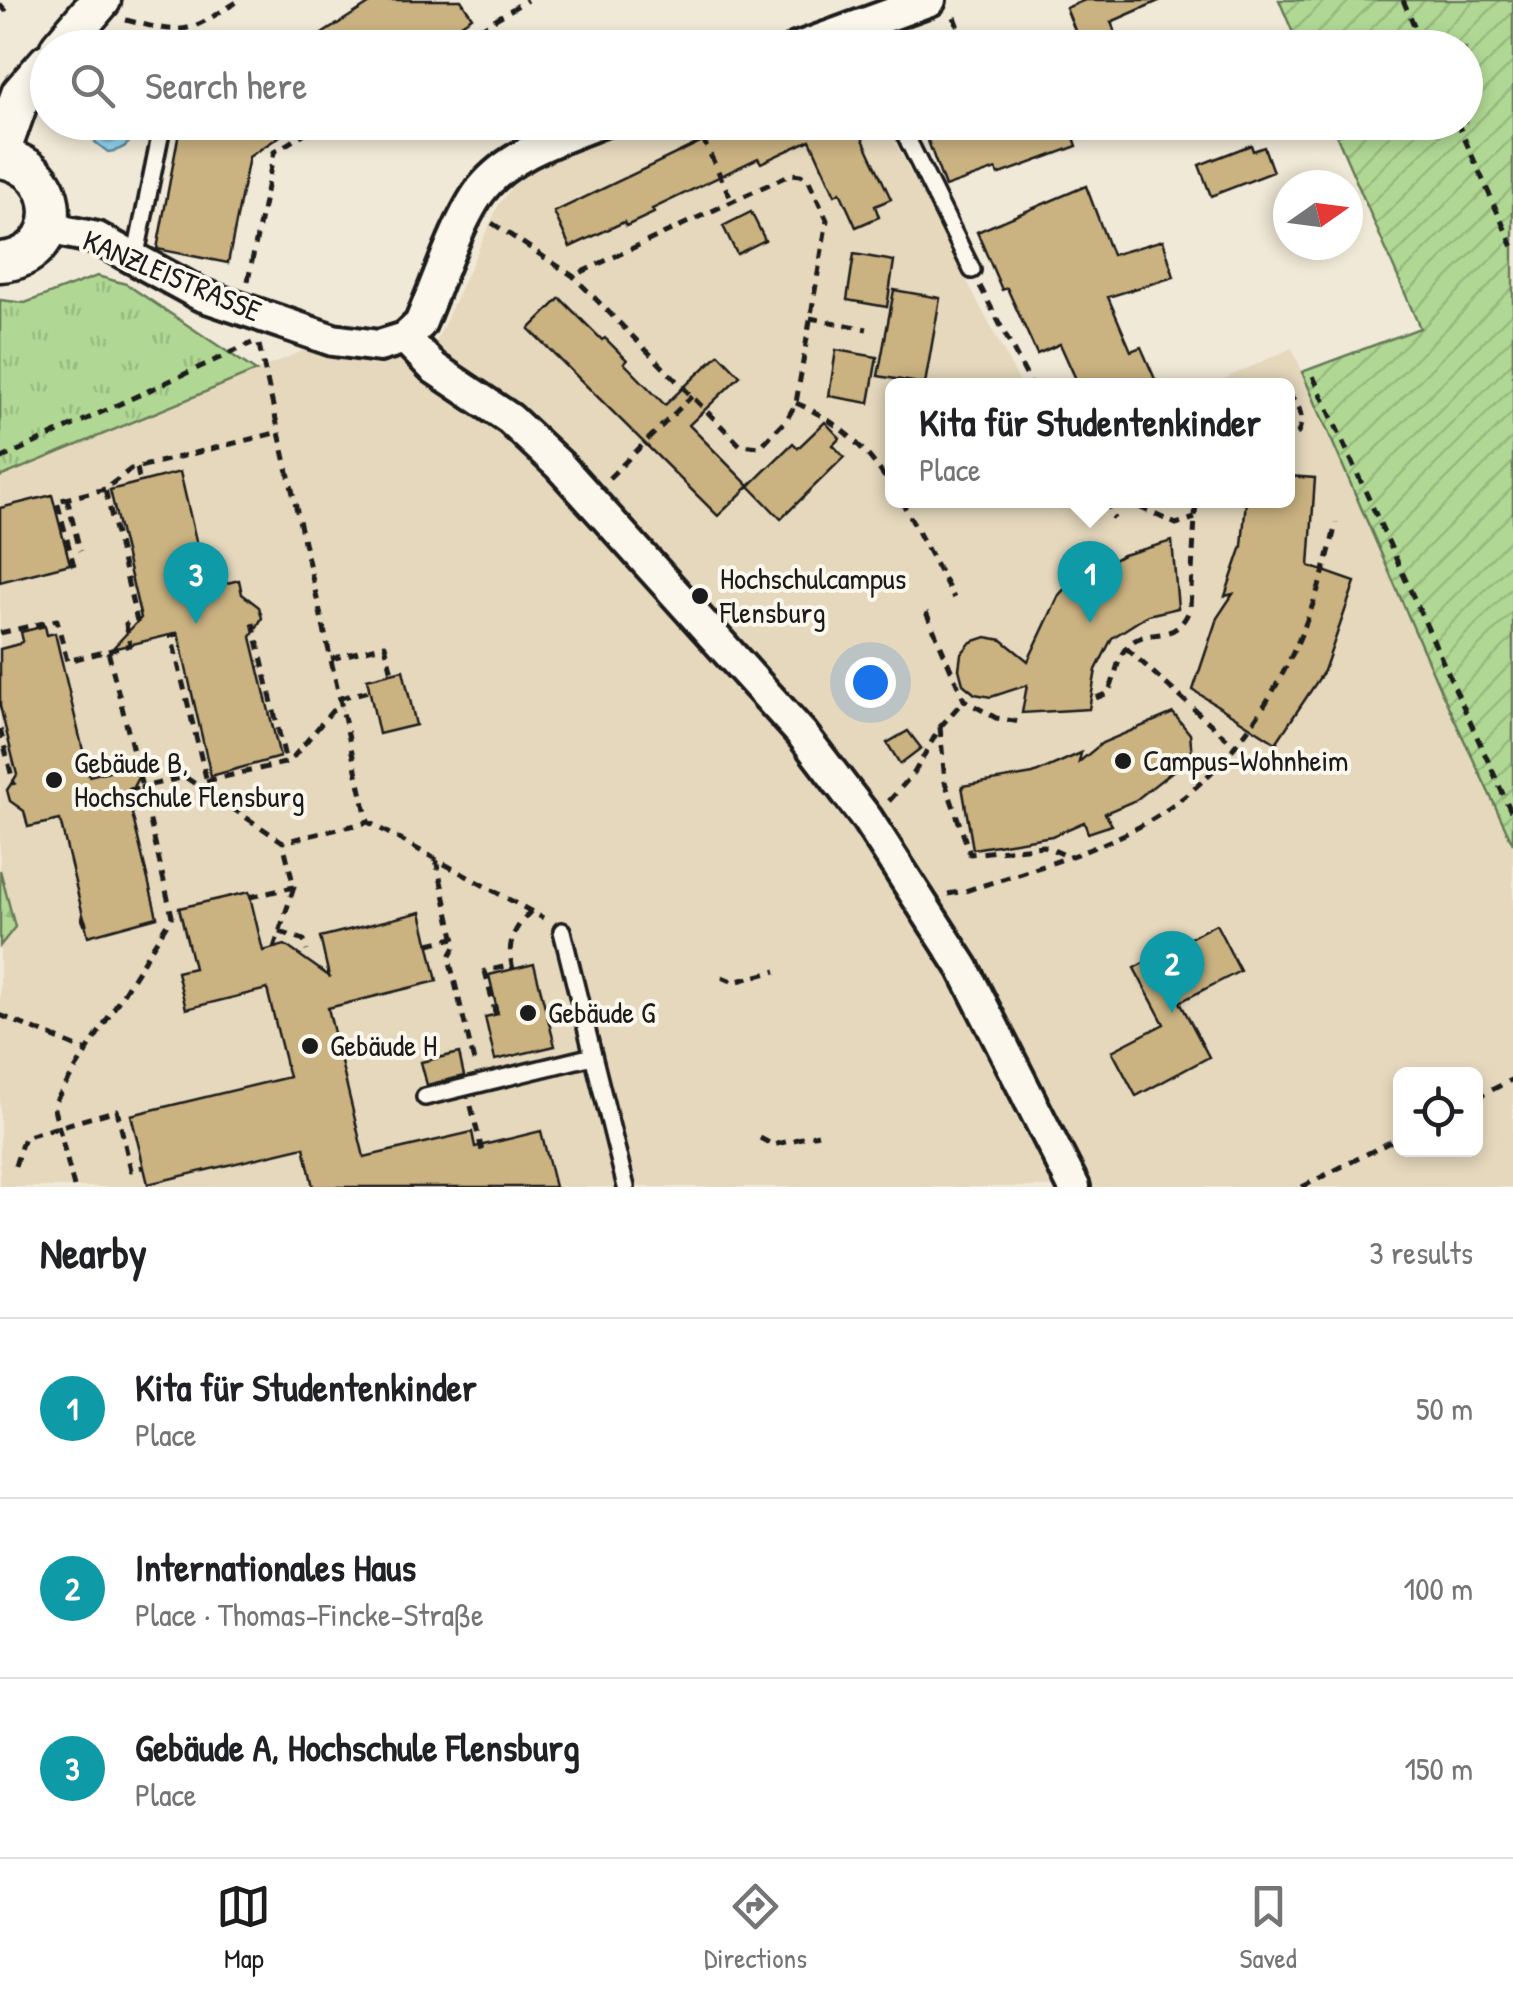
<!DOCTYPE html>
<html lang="en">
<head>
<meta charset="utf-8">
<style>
  :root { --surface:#fff; --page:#f2f2f2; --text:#202124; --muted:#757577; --line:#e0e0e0; --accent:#1c1c1c }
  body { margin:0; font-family:"Patrick Hand",sans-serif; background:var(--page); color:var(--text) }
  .controls { position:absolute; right:30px; bottom:30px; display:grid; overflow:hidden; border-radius:15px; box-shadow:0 5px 15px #0003 }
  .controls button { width:90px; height:90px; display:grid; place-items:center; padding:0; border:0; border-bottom:2px solid var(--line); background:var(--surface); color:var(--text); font:50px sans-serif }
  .compass { position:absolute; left:1273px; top:170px; width:90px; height:90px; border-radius:50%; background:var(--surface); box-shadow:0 5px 15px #0003; rotate:76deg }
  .you { position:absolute; left:870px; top:682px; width:35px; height:35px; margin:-25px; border:8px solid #fff; border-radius:50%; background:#1a73e8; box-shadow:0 0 0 15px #1a73e833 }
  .badge { display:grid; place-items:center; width:65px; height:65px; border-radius:50%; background:var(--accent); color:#fff; font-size:32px; font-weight:700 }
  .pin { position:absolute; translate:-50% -82px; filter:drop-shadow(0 2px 5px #0008) }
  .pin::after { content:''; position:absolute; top:52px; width:35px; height:30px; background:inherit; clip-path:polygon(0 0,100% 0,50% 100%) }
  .popup { position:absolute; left:885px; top:378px; width:410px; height:130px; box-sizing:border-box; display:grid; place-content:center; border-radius:15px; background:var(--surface); filter:drop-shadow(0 2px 8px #0005); font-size:32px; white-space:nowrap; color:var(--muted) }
  .popup b { font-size:38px; color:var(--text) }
  .popup::after { content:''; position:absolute; left:50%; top:100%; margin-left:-20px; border:20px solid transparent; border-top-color:var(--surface) }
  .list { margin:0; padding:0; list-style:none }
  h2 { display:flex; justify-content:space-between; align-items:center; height:130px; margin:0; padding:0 40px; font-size:42px }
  h2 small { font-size:32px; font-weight:400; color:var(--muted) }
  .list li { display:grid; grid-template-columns:65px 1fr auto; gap:30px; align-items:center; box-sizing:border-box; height:180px; padding:0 40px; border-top:2px solid var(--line) }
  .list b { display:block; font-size:38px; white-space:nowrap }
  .list p { margin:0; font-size:32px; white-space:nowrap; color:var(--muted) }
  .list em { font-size:32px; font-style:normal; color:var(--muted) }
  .icon { flex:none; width:55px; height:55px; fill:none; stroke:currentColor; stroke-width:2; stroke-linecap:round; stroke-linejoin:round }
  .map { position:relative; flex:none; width:1513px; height:1187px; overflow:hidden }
  .search { position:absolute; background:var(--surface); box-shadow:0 5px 15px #0003; left:30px; right:30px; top:30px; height:110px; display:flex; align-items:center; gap:25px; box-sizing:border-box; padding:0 35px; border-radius:55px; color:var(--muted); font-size:38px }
  .sheet { height:670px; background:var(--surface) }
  nav { display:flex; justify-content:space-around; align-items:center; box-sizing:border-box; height:140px; border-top:2px solid var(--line); background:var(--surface); font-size:28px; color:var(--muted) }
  nav a { display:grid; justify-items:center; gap:5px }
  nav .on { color:var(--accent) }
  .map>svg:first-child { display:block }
</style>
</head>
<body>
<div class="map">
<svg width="1513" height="1187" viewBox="0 0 1513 1187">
  <defs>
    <pattern id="grass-tufts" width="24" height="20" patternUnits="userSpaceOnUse" patternTransform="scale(2.5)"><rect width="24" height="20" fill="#b0d894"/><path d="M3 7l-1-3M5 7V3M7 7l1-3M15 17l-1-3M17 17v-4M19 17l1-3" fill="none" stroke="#97b97f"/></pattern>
    <pattern id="forest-firs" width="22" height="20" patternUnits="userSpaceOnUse" patternTransform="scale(2.5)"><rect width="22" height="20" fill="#b0d894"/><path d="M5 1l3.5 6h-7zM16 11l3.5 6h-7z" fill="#97b97f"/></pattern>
    <pattern id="garden-furrows" width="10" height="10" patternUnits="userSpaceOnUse" patternTransform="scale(2.5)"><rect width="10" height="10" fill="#b0d894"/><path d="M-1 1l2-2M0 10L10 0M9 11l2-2" fill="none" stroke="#97b97f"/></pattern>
    <pattern id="water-waves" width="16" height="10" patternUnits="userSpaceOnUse" patternTransform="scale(2.5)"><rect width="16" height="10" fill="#93d6f4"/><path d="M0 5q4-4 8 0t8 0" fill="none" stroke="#7eb7d1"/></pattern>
  </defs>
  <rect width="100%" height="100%" fill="#f1e9d7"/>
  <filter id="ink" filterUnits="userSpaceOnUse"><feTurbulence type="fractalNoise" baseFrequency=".01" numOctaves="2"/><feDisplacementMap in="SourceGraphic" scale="20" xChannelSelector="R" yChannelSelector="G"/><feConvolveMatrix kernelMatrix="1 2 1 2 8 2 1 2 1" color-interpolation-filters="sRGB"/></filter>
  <g filter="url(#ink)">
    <path fill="#e5d8bd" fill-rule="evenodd" d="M642,123H885L1021,385L892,386V500H1288V386L1211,385L1292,348L1441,691L1513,844V1187H0V477L310,348L376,366L436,342L499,204L514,184L563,152ZM1400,1074H1476V1150H1400Z"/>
    <polygon fill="url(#grass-tufts)" stroke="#667a58" stroke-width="2.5" points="97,276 126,284 256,371 0,477 0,300 25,303"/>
    <polygon fill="url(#forest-firs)" stroke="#667a58" stroke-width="2.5" points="0,870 15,927 0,946"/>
    <polygon fill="url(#garden-furrows)" stroke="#667a58" stroke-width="2.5" points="1279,0 1513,0 1513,844 1441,691 1302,372 1420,328 1331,123 1466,122 1466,48 1299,47"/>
    <path fill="url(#water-waves)" stroke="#638c9e" stroke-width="2.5" d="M103,122H139V123C133,140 127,150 108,152L95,142Z"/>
    <g fill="#cab281" stroke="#1c1c1c" stroke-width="2.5">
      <polygon points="375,0 461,0 472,17 424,48 300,48"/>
      <polygon points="1085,0 1161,0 1111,22 1121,48 1082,48 1066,8"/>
      <polygon points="181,122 301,122 249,157 228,263 157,249"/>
      <polygon points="742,122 855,122 891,199 875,206 879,217 856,227 840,192 835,195 810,140 761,163 758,158 652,209 654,213 626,226 624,222 570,247 554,212"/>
      <polygon points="921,122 1069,122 1077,146 998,175 996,169 945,187"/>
      <polygon points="1251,145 1253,151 1264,147 1273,172 1211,196 1199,165"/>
      <polygon points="1086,186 1112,255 1163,240 1174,277 1108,297 1131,351 1141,347 1158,386 1079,386 1060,344 1037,354 1007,288 1002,290 977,232"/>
      <polygon points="751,212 765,240 737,254 723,226"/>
      <polygon points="854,254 894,261 887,307 847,300"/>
      <polygon points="894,290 940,298 925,384 878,376"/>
      <polygon points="560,298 602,340 605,338 627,360 624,363 665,405 719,354 740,376 689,425 749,486 718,516 529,329"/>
      <polygon points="836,350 877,357 869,403 829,396"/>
      <polygon points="825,422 840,438 833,445 844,457 781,519 749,486 793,443 798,448"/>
      <polygon points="180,472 207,588 239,580 242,594 259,607 262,618 251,637 280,757 211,776 178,633 112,649 141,618 110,490"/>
      <polygon points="1288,476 1315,478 1309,566 1355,582 1324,671 1276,743 1193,690 1217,618 1233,594 1225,596 1242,546 1246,500 1288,500"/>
      <polygon points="52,495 70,564 0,582 0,508"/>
      <polygon points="1172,541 1178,608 1148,615 1112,638 1096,670 1089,709 1022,713 1027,685 991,697 975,694 963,684 959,669 961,654 971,642 986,637 1002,640 1028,661 1059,595 1068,585 1123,555"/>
      <polygon points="45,626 47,635 55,633 89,776 146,762 128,797 157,917 88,936 60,820 28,827 24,811 10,801 7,790 17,775 0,706 0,649 19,644 23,641 21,632"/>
      <polygon points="403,670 416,725 379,734 367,679"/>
      <polygon points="1173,713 1190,734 1192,756 1136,800 1105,813 1112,825 1088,833 1084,822 1052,836 973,849 962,786 1033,774 1081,753 1079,762 1102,743"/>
      <polygon points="908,731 921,748 900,764 887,743"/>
      <polygon points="249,892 263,951 285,945 329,976 320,937 421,912 437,981 328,1008 364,1157 472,1132 475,1147 541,1131 555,1187 313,1187 304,1147 148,1184 131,1115 289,1077 267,989 186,1009 177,972 194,968 179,908"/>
      <polygon points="1216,924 1240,971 1180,1002 1209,1057 1136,1096 1112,1051 1164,1024 1134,968"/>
      <polygon points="534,964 555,1046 495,1060 485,1017 498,1014 489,975"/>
      <polygon points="459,1053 464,1076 427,1085 421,1062"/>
    </g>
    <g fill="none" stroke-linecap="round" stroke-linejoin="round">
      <defs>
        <g id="service">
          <polyline points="899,122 972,270"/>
          <polyline points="135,259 163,122"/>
          <polyline points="562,931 626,1187"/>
          <polyline points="425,1097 593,1056"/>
        </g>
        <g id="minor">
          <polyline points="798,48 930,0"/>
          <path d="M47,228L97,238L201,295L333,340L379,346L405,338L420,324C436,287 458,220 481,190C509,154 560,138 601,122"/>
          <polyline points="405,338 434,368 510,419 559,465 802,734 867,819 963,968 1074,1187"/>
        </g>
        <g id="tertiary">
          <polyline points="60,48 101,0"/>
          <polyline points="0,153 21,94 48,63"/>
          <path d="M0,158C67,168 66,258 0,262"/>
        </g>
      </defs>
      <use href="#service" stroke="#1c1c1c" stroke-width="22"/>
      <use href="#minor" stroke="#1c1c1c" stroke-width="38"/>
      <use href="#tertiary" stroke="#1c1c1c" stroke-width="45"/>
      <g stroke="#1c1c1c" stroke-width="5" stroke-dasharray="10 8" stroke-linecap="butt">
        <polyline points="1403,0 1424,48"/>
        <polyline points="0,4 10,16"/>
        <polyline points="954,17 966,48"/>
        <path d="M126,20C188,36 186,33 240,0"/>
        <polyline points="178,48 181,32"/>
        <polyline points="448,48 527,0"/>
        <polyline points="695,122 732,201"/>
        <polyline points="1457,122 1513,247"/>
        <polyline points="492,223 573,276 740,445 760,447 787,419 796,403 827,220 809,181 801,175 791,174 573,276"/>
        <polyline points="248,281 274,152 323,122"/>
        <polyline points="980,286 1032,386"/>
        <polyline points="810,318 867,329"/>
        <polyline points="259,345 368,822 543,918"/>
        <polyline points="1313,376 1513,816"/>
        <polyline points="1254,386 1273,386"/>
        <path d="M1288,393C1300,405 1305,417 1298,433L1288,439"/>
        <path d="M796,403C839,421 867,449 892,488"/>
        <polyline points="0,459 252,343"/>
        <polyline points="137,468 140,483"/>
        <polyline points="609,478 692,396"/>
        <polyline points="67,498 80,551"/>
        <polyline points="901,500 954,598"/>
        <polyline points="1106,500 1114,519"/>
        <polyline points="1139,507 1176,524 1195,518"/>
        <polyline points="74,566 57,501 105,489"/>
        <polyline points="926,612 964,700 996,718 1020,722"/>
        <polyline points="253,623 286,762"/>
        <polyline points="0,633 57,620 67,661 108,651 142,787 130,790 129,785"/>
        <polyline points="178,634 171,635 209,790"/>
        <polyline points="1126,648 1235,746"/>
        <polyline points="108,651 130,645 126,624 137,621 105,489 131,469 279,432"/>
        <polyline points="331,659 385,645 392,673"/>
        <polyline points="340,698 369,691"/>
        <path d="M1096,698L1108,693C1116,679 1116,660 1126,648C1146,623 1175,649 1190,608L1196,500"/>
        <polyline points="940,727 945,782 970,854 1044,846 1067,856"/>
        <polyline points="0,729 14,785"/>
        <polyline points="88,771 134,760"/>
        <polyline points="206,781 289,762 332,711 342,708"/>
        <polyline points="889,801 914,773 940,727 964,700"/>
        <polyline points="436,860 456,945 449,958 474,1062"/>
        <path d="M948,894L965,891C1021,873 1078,857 1131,831C1247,773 1310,644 1336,523"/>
        <polyline points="250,897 294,887 283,842"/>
        <polyline points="82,916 86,926"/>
        <polyline points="280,932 304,940 307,951"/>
        <polyline points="429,944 454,938"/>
        <polyline points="274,948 294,887"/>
        <path d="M513,969C506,944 513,929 531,911"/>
        <polyline points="722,977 734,982 776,971"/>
        <polyline points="498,1012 495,1012 485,971 512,965"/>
        <polyline points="0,1015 87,1051"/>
        <polyline points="1476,1098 1513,1079"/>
        <polyline points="471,1106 482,1151"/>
        <polyline points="760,1138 773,1145 818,1134"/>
        <polyline points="15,1166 24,1137 117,1110 131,1170 143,1167"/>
        <polyline points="74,1187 53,1105 172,916 142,787 185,777 283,842 368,822"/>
        <polyline points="1302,1187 1400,1137"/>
      </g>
      <use href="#service" stroke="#fbf7ec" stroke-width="15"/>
      <use href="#minor" stroke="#fbf7ec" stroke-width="30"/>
      <use href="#tertiary" stroke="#fbf7ec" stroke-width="38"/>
    </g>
  </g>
  <g fill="#1c1c1c" stroke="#fbf7ec" stroke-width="4">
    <circle cx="700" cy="596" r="10"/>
    <circle cx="1123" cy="761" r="10"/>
    <circle cx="54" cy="780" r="10"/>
    <circle cx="528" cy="1013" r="10"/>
    <circle cx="310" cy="1046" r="10"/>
  </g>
  <g text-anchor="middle" stroke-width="8" stroke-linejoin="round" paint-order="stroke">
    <g font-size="30" fill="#1c1c1c" stroke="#fbf7ec">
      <text transform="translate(172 276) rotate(23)" y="10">KANZLEISTRASSE</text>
    </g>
    <g font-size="30" fill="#1c1c1c" stroke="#fbf7ec" text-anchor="start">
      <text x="720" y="589">Hochschulcampus<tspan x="720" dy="34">Flensburg</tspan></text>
      <text x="1143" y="771">Campus-Wohnheim</text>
      <text x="74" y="773">Gebäude B,<tspan x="74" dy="34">Hochschule Flensburg</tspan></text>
      <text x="548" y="1023">Gebäude G</text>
      <text x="330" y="1056">Gebäude H</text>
    </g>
  </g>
</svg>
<div class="controls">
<button><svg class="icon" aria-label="locate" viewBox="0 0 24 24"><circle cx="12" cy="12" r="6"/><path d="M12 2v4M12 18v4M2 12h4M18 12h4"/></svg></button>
</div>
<svg class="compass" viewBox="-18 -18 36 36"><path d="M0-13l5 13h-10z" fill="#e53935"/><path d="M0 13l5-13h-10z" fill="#757577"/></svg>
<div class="you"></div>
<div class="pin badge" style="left:1090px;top:623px;background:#0f9aa8">1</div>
<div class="popup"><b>Kita für Studentenkinder</b>Place</div>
<div class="pin badge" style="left:1172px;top:1013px;background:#0f9aa8">2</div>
<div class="pin badge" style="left:196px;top:624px;background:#0f9aa8">3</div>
<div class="search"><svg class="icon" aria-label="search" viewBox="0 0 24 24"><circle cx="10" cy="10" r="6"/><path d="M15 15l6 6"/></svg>Search here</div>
</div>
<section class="sheet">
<h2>Nearby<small>3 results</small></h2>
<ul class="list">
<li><span class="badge" style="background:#0f9aa8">1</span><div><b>Kita für Studentenkinder</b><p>Place</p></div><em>50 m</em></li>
<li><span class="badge" style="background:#0f9aa8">2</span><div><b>Internationales Haus</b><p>Place · Thomas-Fincke-Straße</p></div><em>100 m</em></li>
<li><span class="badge" style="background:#0f9aa8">3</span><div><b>Gebäude A, Hochschule Flensburg</b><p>Place</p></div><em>150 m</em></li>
</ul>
</section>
<nav>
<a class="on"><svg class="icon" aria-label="map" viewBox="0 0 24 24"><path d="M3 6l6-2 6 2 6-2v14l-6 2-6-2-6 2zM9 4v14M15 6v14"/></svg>Map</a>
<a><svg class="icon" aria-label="directions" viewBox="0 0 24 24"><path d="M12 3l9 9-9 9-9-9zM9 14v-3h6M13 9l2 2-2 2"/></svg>Directions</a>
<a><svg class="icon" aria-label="saved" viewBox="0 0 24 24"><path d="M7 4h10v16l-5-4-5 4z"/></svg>Saved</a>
</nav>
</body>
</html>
